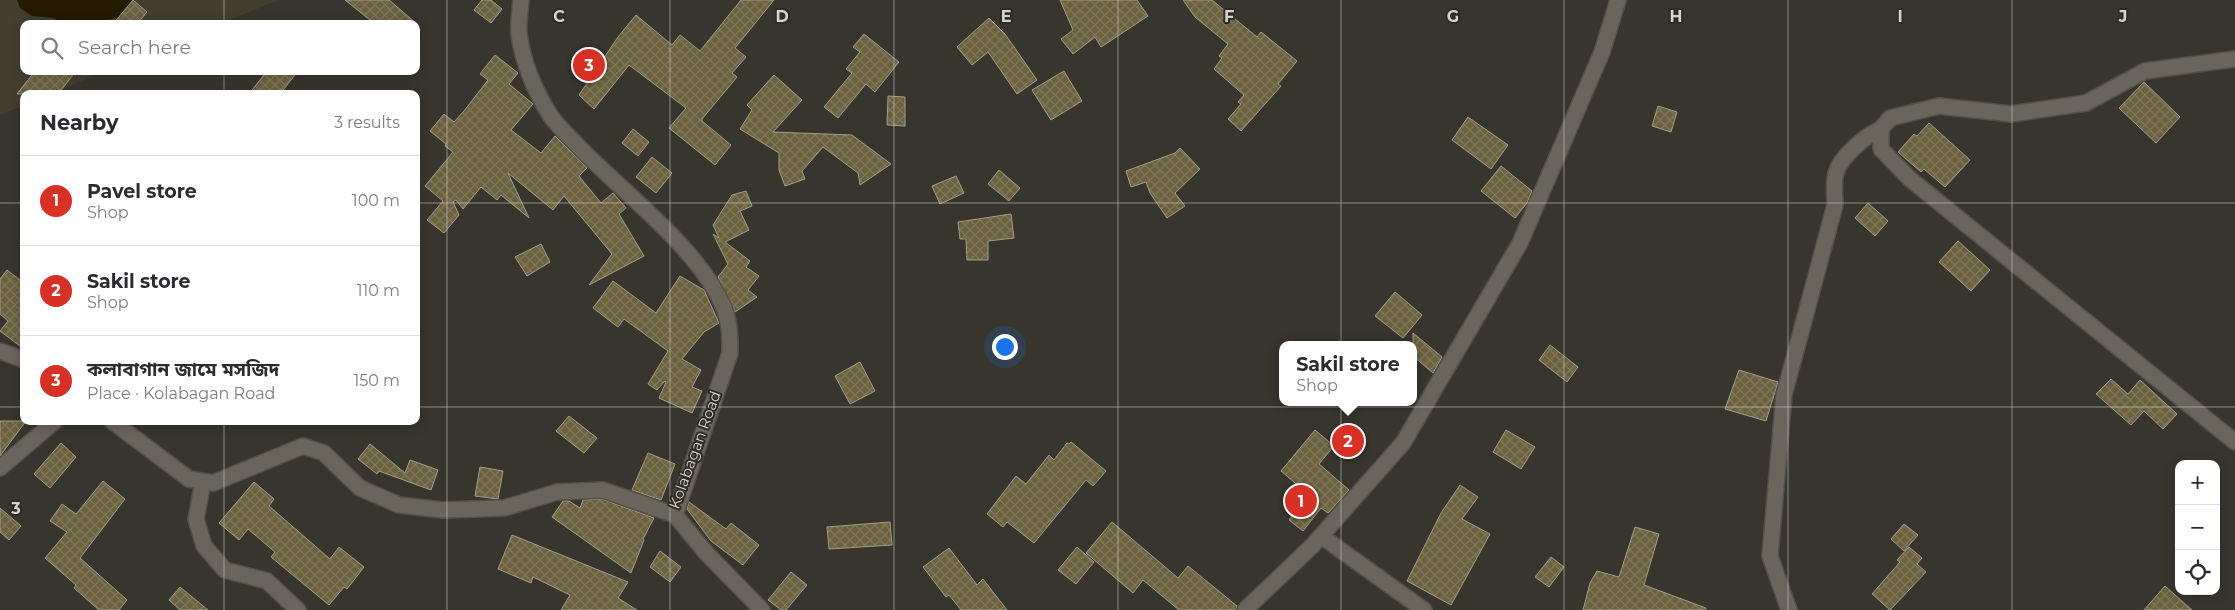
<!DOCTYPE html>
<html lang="en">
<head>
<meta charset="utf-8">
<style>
  :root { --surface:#fff; --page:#f2f2f3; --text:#2b2b33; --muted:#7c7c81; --line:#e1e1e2; --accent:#d93025 }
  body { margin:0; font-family:Montserrat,"Noto Sans Bengali",sans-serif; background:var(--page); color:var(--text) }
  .controls { position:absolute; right:15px; bottom:15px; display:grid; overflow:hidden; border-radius:10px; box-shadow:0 2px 12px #0003 }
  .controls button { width:45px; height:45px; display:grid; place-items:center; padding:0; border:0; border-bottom:1px solid var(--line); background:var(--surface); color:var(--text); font:25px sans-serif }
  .you { position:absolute; left:1004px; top:346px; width:18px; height:18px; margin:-12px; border:4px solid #fff; border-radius:50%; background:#1a73e8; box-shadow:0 0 0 8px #1a73e833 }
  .badge { display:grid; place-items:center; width:32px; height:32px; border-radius:50%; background:var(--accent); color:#fff; font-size:16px; font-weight:700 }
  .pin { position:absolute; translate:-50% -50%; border:2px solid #fff; box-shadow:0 1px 5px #0006 }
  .popup { position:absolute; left:1279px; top:341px; width:138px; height:65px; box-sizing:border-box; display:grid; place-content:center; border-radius:10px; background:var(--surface); filter:drop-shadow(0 1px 4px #0005); font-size:16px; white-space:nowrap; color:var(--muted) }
  .popup b { font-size:19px; color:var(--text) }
  .popup::after { content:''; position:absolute; left:50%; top:100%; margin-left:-10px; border:10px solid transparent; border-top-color:var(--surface) }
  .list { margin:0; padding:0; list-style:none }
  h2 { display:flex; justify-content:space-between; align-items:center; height:65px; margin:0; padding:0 20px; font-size:21px }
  h2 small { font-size:16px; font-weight:400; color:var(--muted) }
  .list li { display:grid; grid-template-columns:32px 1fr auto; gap:15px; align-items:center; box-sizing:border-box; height:90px; padding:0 20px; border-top:1px solid var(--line) }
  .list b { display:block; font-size:19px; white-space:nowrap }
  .list p { margin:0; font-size:16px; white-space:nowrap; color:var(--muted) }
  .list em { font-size:16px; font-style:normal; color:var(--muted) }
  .icon { flex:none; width:28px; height:28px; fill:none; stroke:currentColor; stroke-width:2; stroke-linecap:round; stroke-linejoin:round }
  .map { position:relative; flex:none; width:2235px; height:610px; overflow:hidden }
  .search { position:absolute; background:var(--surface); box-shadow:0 2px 12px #0003; left:20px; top:20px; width:400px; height:55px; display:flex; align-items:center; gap:12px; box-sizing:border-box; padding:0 18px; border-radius:10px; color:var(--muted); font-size:19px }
  .panel { position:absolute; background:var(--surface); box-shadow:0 2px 12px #0003; left:20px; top:90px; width:400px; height:335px; border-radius:10px }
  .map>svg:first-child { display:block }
</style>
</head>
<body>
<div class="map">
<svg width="2235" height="610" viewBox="0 0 2235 610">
  <defs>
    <pattern id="building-cross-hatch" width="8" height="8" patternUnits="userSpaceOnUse" patternTransform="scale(1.25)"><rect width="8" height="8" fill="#6b613f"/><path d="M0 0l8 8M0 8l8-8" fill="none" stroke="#7f775a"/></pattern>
  </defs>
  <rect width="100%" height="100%" fill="#38352c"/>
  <polygon fill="#433e2f" points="0,0 279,0 219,24 24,24 24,71 105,71 51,94 24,94 24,105 0,115"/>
  <polygon fill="#231a00" points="17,0 135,0 119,17 91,24 68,24 53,18 32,16 20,8"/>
  <g fill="url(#building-cross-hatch)" stroke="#9f9c91">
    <polygon points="133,0 147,12 137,24 113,24"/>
    <polygon points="345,0 389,0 417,24 375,24"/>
    <polygon points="482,0 491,0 502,9 491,23 474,10"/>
    <polygon points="741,0 774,0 735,48 746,57 732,73 737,77 702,119 702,121 731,145 715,165 669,128 686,108 629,65 594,109 579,95 618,37 636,15 672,45 680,35 700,51"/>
    <polygon points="1060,0 1137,0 1148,16 1101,47 1095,37 1073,54 1061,39 1073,30"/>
    <polygon points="1183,0 1212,0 1257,37 1261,32 1297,61 1278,84 1281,86 1241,131 1228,119 1241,104 1238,102 1244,95 1214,69 1222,58 1219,56 1228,44 1195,17"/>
    <polygon points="989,18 1005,34 1037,80 1017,94 988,52 972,65 957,47"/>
    <polygon points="864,34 899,62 875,92 866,84 838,118 824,107 852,73 846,69 860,52 853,47"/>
    <polygon points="495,55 518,73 509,84 533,104 511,130 541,153 555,136 587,168 579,176 601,203 613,193 626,208 619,214 644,256 589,285 612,254 564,196 553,210 508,173 529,218 501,195 497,200 481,187 463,209 456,200 453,202 459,215 444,233 427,220 443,201 425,186 453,152 445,146 446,144 430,131 444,114 454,122 464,111 488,80 480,74"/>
    <polygon points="35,71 76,71 58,94 17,94"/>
    <polygon points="267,71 298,71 280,94 249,94"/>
    <polygon points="1064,71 1082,101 1051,120 1032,90"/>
    <polygon points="774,75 802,100 773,132 852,135 891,164 860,185 858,173 823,147 802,171 805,179 785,186 779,170 779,153 740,129 752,110 747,105"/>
    <polygon points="2144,82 2180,117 2156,143 2119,108"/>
    <polygon points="888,96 905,97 905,126 887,125"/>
    <polygon points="1658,106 1677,112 1671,132 1652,126"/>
    <polygon points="1468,117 1508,145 1491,169 1452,140"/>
    <polygon points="1929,123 1970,160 1945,187 1924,169 1921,172 1898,152 1914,134 1917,136"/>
    <polygon points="633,129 649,142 638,156 622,143"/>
    <polygon points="1180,148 1200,169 1175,193 1185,206 1167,218 1150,193 1146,182 1131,187 1126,171 1175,153"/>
    <polygon points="652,157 672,173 656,193 636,177"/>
    <polygon points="1501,166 1532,191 1527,203 1515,218 1481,191"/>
    <polygon points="999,170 1020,188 1009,201 988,184"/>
    <polygon points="956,176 964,193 940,204 932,186"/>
    <polygon points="746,191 752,206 740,211 749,230 725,242 750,261 746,267 759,276 748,290 757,297 735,312 718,277 728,264 713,234 719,238 713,225 732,195"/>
    <polygon points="1868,203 1888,221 1875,236 1855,218"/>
    <polygon points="1011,214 1014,238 988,241 988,260 967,260 966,239 960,239 958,222"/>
    <polygon points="1958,241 1990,270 1971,291 1939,262"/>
    <polygon points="541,244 550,262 527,276 515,257"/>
    <polygon points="7,270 24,283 24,349 0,331 8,321 0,314 0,279"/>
    <polygon points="680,276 704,290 719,323 704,332 682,359 701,370 692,387 702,391 692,413 659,398 666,382 665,381 657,390 648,384 668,351 624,319 618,327 593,308 613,281 656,313"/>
    <polygon points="1395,292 1422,315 1403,338 1375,316"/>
    <polygon points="1413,333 1442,357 1433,373 1413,356"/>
    <polygon points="1550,345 1578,367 1567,382 1539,360"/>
    <polygon points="860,362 875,391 850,404 835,376"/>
    <polygon points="1739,370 1778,382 1766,421 1725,409"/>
    <polygon points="2111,379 2128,394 2140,380 2177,414 2163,429 2144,411 2131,425 2096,394"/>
    <polygon points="569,416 597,438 584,453 556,431"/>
    <polygon points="0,421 26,421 0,456"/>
    <polygon points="1315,430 1334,446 1319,464 1349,490 1328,513 1321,508 1303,531 1289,520 1308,494 1281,471"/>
    <polygon points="1506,430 1535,447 1521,469 1493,452"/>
    <polygon points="1071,442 1106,471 1093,486 1086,480 1034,543 1007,522 1003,527 987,514 1016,476 1026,484 1049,455 1054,460 1067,443 1069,444"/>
    <polygon points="61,443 76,457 50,488 34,474"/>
    <polygon points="370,444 405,473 410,460 438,470 431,490 379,471 377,474 358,459"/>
    <polygon points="648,453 675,464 661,500 632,490"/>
    <polygon points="480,467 503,471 498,499 475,496"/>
    <polygon points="103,481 125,499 80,558 127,600 119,610 99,610 74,588 76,585 45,558 67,532 50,521 62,504 76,514"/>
    <polygon points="254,482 274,499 269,506 330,559 339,547 364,567 347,589 344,587 329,605 271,557 275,552 248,529 239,540 219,523"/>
    <polygon points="1460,485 1478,497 1462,519 1490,534 1451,605 1407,581 1441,513"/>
    <polygon points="602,499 654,518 643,539 644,540 631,573 552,517 563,501 569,501 580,508 583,500"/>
    <polygon points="689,502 726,529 731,523 759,545 743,565 711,541 687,509"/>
    <polygon points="0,508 21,526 9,540 0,532"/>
    <polygon points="890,522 892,545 829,549 827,527"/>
    <polygon points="1112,522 1178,578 1188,566 1237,606 1236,610 1179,610 1143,580 1133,593 1086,553"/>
    <polygon points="1904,524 1918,535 1904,551 1891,539"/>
    <polygon points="1635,527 1659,534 1644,585 1706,608 1705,610 1583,610 1590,583 1597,571 1619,577"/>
    <polygon points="512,535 628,582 618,598 637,610 561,610 570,595 533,577 531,583 498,569"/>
    <polygon points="1077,547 1094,562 1076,584 1058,570"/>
    <polygon points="1909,547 1922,558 1917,564 1926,572 1890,610 1872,594 1900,562 1897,560"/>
    <polygon points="949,548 977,585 983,579 1007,610 961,610 949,595 946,597 923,567"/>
    <polygon points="660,551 681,567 670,582 650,567"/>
    <polygon points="1551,557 1564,567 1549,587 1535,577"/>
    <polygon points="791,572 807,585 786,610 781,610 768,600"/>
    <polygon points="2165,586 2192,610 2144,610"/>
    <polygon points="180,587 208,610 180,610 169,600"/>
  </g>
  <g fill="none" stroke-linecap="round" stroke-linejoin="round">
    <defs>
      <g id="street">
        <path d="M521,0C520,11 518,23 519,34C523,63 535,91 550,115C557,126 569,136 578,146C623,193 699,248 724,308C730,323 730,338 730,353L675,515"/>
        <polyline points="2235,59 2145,71 2086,103 2011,114 1939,106 1890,118 1881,129 1881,149 1910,179 2235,442"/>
        <polyline points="0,351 24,360"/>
        <polyline points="112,421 189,479 213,483 303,446 324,453 360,488 399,505 443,510 504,508 557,492 603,490 675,515"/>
        <polyline points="0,468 55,421"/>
        <polyline points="203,482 196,519 204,546 225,570 267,581 298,610"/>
        <polyline points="675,515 707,554 762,610"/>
        <polyline points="1321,536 1424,610"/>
        <polyline points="1245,610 1313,545 1403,443 1520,243 1602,52 1618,0"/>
        <path d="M1789,610L1770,556L1784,395L1835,205C1835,195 1833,182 1836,173C1840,157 1866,135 1881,129"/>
      </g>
    </defs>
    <use href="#street" stroke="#535049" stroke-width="18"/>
    <use href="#street" stroke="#69655b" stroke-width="15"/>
  </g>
  <path fill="none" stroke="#d5d3cd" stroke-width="1" stroke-opacity="0.55" d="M224,0V24M447,0V610M670,0V610M894,0V610M1118,0V610M1341,0V610M1564,0V610M1788,0V610M2012,0V610M224,71V94M0,203H24M416,203H2235M0,407H24M416,407H2235M224,421V610"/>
  <g text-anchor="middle" stroke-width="4" stroke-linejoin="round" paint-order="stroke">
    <g font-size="15" fill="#d5d3cd" stroke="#2e2b23">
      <text transform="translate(695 450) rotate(-70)" y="5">Kolabagan Road</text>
    </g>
  </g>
  <g font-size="16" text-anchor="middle" font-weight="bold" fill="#d5d3cd" stroke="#2e2b23" stroke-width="4" stroke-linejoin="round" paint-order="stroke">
    <text x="559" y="22">C</text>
    <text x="782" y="22">D</text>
    <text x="1006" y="22">E</text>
    <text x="1229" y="22">F</text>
    <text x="1453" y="22">G</text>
    <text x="1676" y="22">H</text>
    <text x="1900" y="22">I</text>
    <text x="2123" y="22">J</text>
    <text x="16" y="514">3</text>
  </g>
</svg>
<div class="controls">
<button>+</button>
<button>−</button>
<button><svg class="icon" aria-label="locate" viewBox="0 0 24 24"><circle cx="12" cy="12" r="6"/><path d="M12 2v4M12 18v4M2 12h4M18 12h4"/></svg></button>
</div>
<div class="you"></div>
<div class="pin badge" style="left:1301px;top:501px">1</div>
<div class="pin badge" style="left:1348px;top:441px">2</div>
<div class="popup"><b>Sakil store</b>Shop</div>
<div class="pin badge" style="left:589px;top:65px">3</div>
<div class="search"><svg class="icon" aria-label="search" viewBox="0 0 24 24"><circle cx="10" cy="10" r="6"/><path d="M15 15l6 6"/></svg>Search here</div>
<section class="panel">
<h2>Nearby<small>3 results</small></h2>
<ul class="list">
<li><span class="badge">1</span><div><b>Pavel store</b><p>Shop</p></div><em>100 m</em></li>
<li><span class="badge">2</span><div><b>Sakil store</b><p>Shop</p></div><em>110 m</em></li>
<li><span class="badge">3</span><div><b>কলাবাগান জামে মসজিদ</b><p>Place · Kolabagan Road</p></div><em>150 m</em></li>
</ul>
</section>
</div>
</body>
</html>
